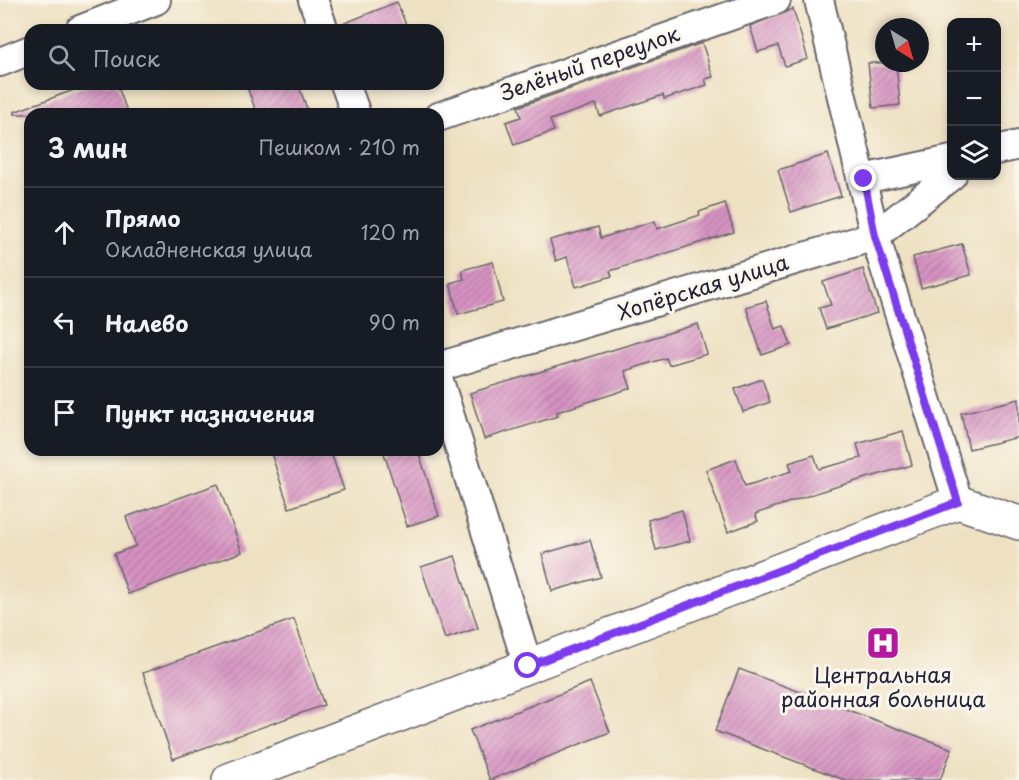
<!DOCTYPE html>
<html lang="ru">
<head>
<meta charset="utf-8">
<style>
  :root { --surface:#171b24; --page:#20242c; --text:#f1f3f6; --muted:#9ea1a6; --line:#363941 }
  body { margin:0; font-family:"Playpen Sans",sans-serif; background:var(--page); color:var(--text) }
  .controls { position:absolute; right:18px; top:18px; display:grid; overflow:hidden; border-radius:12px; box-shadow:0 3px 9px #0003 }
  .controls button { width:54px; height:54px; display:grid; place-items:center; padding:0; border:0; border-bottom:2px solid var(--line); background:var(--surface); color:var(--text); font:30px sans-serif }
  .compass { position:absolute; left:875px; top:18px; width:54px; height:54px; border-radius:50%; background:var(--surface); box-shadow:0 3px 9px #0003; rotate:143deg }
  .stop { position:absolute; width:18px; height:18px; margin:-14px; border:4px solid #7c3aed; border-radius:50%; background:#fff }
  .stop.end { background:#7c3aed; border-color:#fff; box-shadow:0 2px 6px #0008 }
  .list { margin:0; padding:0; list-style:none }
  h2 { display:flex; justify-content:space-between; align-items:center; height:78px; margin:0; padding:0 24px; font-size:26px }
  h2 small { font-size:20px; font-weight:400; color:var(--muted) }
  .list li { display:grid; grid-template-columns:39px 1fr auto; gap:18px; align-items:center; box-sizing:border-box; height:90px; padding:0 24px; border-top:2px solid var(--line) }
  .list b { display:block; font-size:22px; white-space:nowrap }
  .list p { margin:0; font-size:20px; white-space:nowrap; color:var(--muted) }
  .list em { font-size:20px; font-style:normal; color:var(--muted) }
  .icon { flex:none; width:33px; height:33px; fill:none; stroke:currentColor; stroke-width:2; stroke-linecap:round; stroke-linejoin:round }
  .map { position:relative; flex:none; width:1019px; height:780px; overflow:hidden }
  .search { position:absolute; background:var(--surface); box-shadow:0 3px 9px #0003; left:24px; top:24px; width:420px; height:66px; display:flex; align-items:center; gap:15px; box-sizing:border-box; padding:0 21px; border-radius:18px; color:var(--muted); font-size:22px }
  .panel { position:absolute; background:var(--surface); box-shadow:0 3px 9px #0003; left:24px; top:108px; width:420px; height:348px; border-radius:18px }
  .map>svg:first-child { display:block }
</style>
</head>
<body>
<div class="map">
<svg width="1019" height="780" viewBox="0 0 1019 780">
  <defs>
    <pattern id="building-hatch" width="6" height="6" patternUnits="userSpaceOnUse" patternTransform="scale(1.5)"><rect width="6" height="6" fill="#d793c2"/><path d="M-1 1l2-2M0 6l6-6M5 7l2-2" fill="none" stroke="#ae789f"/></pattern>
  </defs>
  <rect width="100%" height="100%" fill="#fbf7ec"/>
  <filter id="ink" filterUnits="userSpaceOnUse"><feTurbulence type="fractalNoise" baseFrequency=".0167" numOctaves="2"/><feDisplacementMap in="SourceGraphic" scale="12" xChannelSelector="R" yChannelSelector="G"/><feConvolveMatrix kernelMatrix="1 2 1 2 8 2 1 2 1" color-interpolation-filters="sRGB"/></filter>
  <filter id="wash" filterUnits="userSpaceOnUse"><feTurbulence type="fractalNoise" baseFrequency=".008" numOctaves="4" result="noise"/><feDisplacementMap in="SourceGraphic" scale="24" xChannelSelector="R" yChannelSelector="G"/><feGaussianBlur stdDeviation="1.35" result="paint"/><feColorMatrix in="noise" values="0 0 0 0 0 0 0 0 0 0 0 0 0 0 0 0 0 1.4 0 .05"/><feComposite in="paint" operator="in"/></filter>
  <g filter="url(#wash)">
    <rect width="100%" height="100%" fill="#eee1c2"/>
    <g id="blocks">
      <g fill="url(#building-hatch)">
        <polygon points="397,2 408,30 340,30 340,25"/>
        <polygon points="793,9 808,59 785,66 778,46 758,52 750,26"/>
        <polygon points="702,43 713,77 705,79 707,85 664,99 663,95 600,116 596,104 550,120 554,131 514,145 506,122 521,117 518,107"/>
        <polygon points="868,63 896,63 900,105 873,108"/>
        <polygon points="90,84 117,84 128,114 15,114 14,112"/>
        <polygon points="246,84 298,84 309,114 257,114"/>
        <polygon points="828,154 841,196 791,212 778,170"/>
        <polygon points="725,203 734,232 610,271 612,276 576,287 567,257 556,261 550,240 598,227 601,238 655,221 657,229 700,215 699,212"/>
        <polygon points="962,244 971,275 921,288 913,257"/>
        <polygon points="493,262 503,302 458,314 450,283 464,279 462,270"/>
        <polygon points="863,269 877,313 826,329 819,308 831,305 823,282"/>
        <polygon points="766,301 775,329 784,326 791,345 762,355 746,307"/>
        <polygon points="698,324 707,354 669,365 666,358 625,371 631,388 557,412 558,416 484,439 470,393"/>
        <polygon points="762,379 770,402 743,412 735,389"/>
        <polygon points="1019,399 1019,437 969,449 961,413"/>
        <polygon points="903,431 912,465 825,490 755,514 758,521 728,532 706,470 736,459 745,486 792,471 789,463 814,455 819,469 861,458 857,444"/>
        <polygon points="270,450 330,450 344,490 289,508"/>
        <polygon points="383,450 418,450 439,516 407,526"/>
        <polygon points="218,484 242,552 128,594 114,554 136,546 126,517"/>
        <polygon points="682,510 690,541 656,550 648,520"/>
        <polygon points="590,540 601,577 552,591 542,554"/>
        <polygon points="455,556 478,628 445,639 421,567"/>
        <polygon points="294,619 324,705 173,759 143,673"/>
        <polygon points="739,669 952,749 940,780 845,780 715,731"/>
        <polygon points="590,682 610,732 490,780 470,730"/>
      </g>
    </g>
  </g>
  <g filter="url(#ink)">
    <use href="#blocks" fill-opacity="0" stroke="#69656a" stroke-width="1.5"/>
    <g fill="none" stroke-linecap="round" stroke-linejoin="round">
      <defs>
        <g id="minor">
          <polyline points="313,0 324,30"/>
          <polyline points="819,0 875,236 958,502"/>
          <polyline points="80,30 156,0"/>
          <polyline points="0,62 30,50"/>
          <polyline points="345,84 356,114"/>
          <polyline points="438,117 776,0"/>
          <polyline points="996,150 1019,145"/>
          <polyline points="863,179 952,160"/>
          <polyline points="438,367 875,236 952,175"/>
          <polyline points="438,378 528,666"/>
        </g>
        <polyline id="secondary" points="229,780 958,502 1019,523"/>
      </defs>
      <use href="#minor" stroke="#69656a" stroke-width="32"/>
      <use href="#secondary" stroke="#69656a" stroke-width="36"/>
      <use href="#minor" stroke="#fff" stroke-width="28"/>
      <use href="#secondary" stroke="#fff" stroke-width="33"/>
    </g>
  </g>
  <g fill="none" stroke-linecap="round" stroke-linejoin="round" filter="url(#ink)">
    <polyline stroke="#7c3aed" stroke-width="8" points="528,666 958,502 875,236 864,179"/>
  </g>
  <defs>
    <symbol id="hospital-square" viewBox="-11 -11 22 22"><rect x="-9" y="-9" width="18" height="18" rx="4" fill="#b5179e" stroke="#fbf7ec"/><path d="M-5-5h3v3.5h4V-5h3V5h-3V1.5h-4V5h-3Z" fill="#fff"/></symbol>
  </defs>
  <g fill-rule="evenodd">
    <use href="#hospital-square" x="864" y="624" width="38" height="38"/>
  </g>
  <g text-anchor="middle" stroke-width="6" stroke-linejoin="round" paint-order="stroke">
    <g font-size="21" fill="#22223b" stroke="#fbf7ec">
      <text transform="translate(590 64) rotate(-19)" y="7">Зелёный переулок</text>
      <text transform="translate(703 288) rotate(-17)" y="7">Хопёрская улица</text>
    </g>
    <g font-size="21" fill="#22223b" stroke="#fbf7ec">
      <text x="883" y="683">Центральная<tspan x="883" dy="24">районная больница</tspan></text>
    </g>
  </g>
</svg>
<div class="controls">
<button>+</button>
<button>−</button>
<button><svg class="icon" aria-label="layers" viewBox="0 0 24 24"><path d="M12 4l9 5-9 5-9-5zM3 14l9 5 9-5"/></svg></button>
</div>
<svg class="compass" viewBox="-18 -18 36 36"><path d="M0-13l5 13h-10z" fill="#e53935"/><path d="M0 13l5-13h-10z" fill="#9ea1a6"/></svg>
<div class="stop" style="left:528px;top:666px"></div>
<div class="stop end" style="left:864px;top:179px"></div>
<div class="search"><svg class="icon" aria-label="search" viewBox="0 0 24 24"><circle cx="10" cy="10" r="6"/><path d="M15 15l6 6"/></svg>Поиск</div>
<section class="panel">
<h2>3 мин<small>Пешком · 210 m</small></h2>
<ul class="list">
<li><svg class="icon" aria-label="ahead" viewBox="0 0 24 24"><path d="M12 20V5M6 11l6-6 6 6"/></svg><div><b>Прямо</b><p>Окладненская улица</p></div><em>120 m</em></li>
<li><svg class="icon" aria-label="left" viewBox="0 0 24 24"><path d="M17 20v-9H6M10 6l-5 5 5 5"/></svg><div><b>Налево</b></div><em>90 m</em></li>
<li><svg class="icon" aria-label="arrive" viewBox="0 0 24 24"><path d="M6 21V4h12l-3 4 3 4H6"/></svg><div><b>Пункт назначения</b></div></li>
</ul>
</section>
</div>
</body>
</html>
